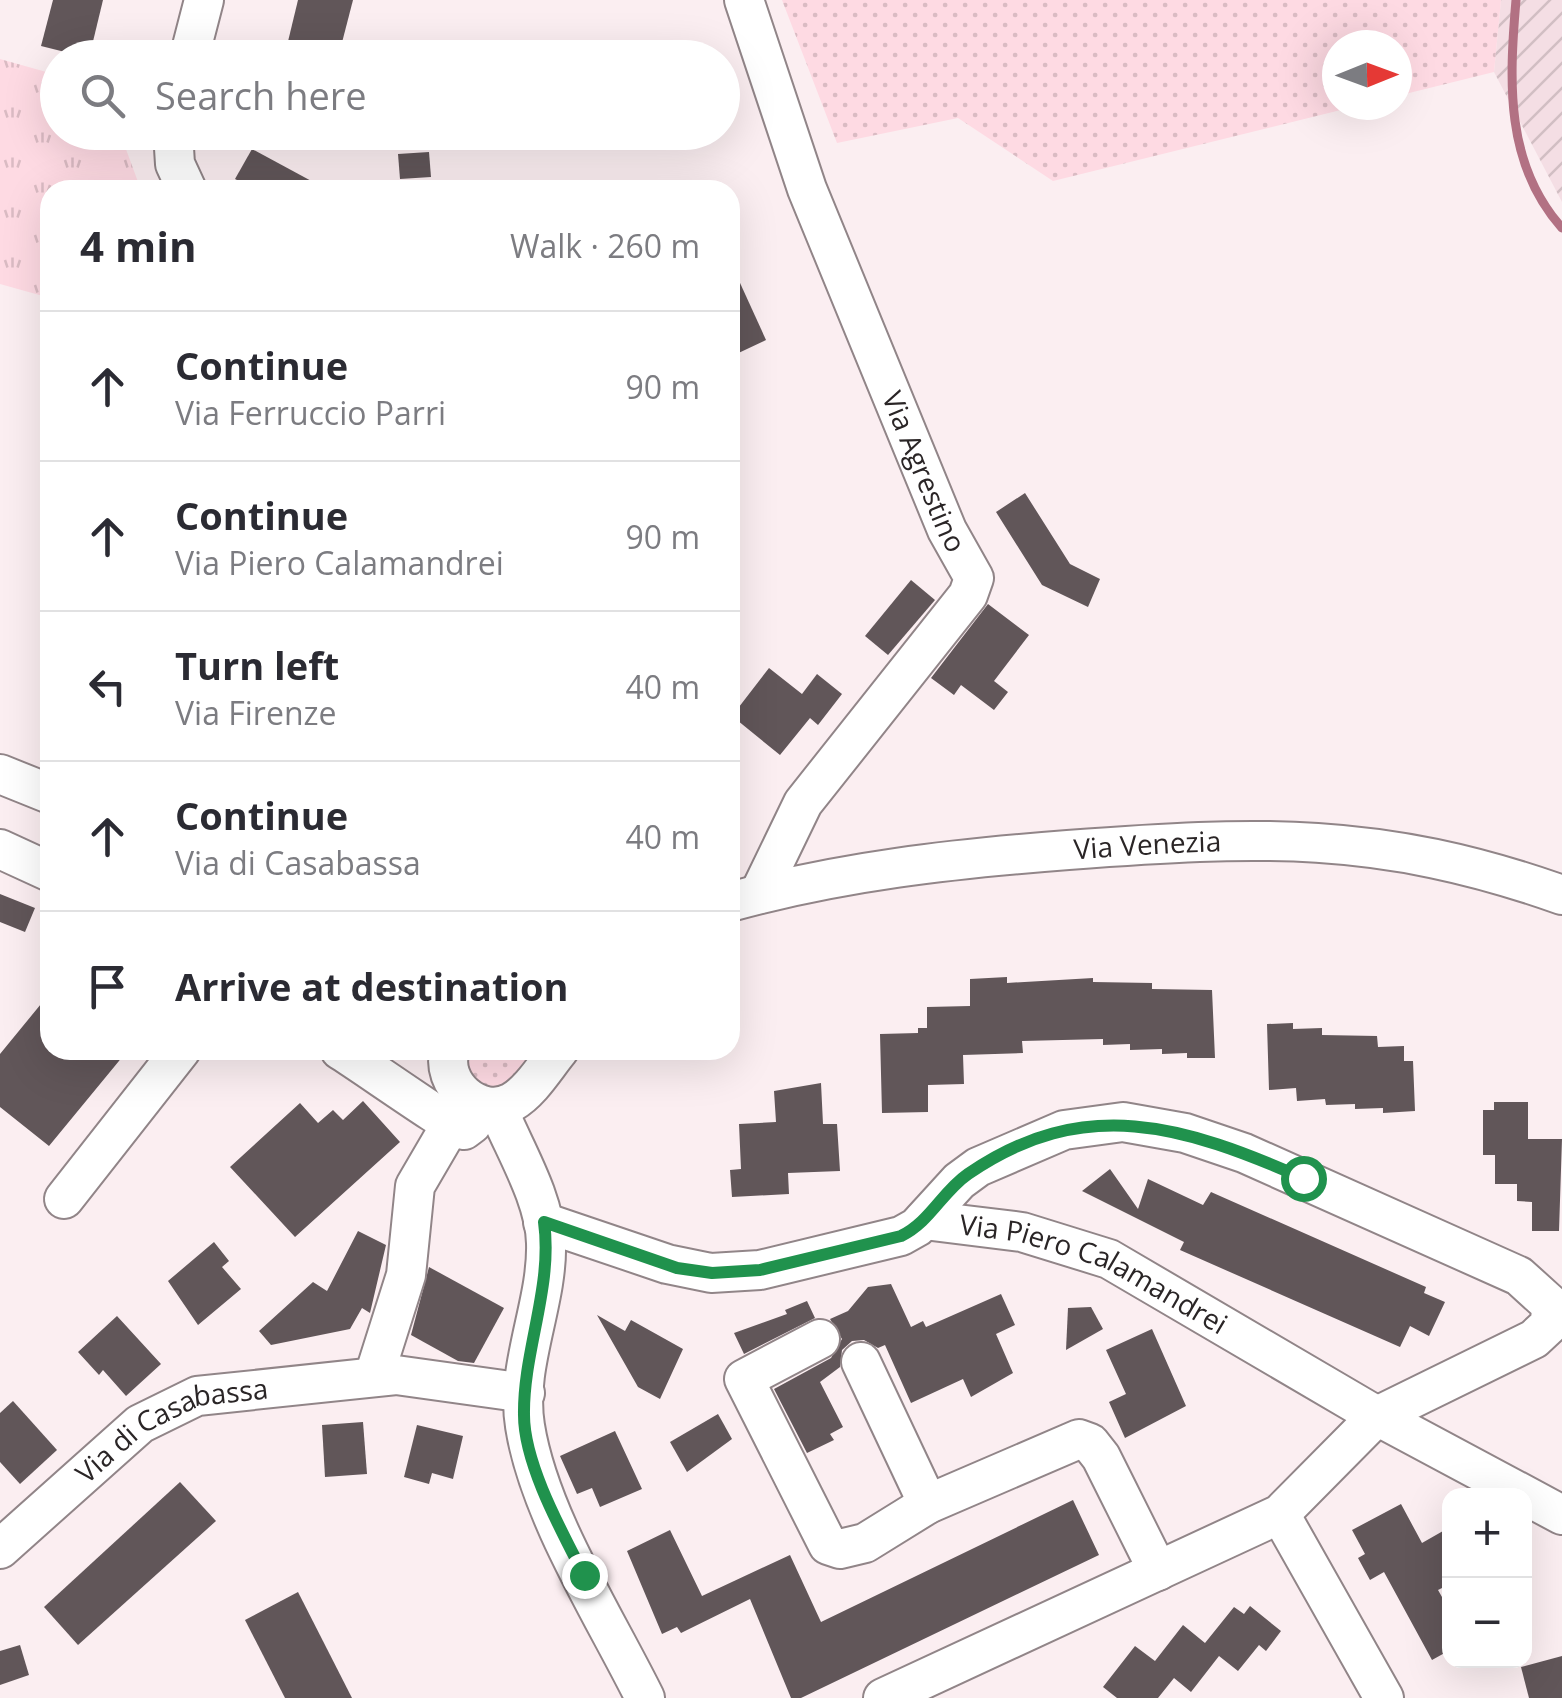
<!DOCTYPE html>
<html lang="en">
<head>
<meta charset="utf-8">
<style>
  :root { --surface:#fff; --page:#f7f7f7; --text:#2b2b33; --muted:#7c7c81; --line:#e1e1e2 }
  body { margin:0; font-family:"Open Sans",sans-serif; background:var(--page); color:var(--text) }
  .controls { position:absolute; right:30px; bottom:30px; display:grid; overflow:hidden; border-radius:20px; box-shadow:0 10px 40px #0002 }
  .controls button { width:90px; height:90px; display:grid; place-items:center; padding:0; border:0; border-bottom:2px solid var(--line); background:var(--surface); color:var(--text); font:50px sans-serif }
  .compass { position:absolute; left:1322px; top:30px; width:90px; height:90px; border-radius:50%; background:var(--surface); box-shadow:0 10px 40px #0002; rotate:89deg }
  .stop { position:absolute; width:30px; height:30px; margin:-22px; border:8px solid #20924d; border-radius:50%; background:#fff }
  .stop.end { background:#20924d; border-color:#fff; box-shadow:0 2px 10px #0008 }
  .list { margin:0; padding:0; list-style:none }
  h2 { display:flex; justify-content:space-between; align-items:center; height:130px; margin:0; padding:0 40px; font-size:42px }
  h2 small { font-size:32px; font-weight:400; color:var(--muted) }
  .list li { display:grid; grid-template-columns:65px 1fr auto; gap:30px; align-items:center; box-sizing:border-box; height:150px; padding:0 40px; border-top:2px solid var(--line) }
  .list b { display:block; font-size:38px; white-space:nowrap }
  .list p { margin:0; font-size:32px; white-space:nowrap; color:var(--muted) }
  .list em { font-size:32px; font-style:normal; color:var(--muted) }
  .icon { flex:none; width:55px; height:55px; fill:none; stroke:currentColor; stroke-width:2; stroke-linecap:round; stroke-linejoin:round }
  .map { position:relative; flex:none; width:1562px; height:1698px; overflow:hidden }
  .search { position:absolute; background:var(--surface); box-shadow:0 10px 40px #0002; left:40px; top:40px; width:700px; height:110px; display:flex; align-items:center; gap:25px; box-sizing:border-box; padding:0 35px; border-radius:55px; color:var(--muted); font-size:38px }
  .panel { position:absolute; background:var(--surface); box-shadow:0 10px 40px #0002; left:40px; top:180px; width:700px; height:880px; border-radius:30px }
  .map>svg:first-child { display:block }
</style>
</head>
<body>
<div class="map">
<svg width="1562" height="1698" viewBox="0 0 1562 1698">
  <defs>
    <pattern id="industrial-furrows" width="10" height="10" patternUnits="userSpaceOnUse" patternTransform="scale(2.5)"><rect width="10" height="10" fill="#f4dee4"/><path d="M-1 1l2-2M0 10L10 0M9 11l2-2" fill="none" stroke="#d1bec3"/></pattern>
    <pattern id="grass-dots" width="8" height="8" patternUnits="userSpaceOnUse" patternTransform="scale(2.5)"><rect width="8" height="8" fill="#fedae3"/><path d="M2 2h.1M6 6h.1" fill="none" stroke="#dabbc3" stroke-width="1.8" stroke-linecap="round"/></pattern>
    <pattern id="park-tufts" width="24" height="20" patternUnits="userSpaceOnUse" patternTransform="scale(2.5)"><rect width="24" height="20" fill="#fedae3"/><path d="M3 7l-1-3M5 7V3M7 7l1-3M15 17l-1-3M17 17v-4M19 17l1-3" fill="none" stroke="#dabbc3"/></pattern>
  </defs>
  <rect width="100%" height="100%" fill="#fbeef1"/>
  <polygon fill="url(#industrial-furrows)" points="1501,0 1562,0 1562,202 1494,72"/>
  <g fill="url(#grass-dots)">
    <polygon points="782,0 1501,0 1494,72 1397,96 1397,45 1337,45 1337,105 1361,105 1053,181 958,118 837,143"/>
    <polygon points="465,1050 544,1050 508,1089 486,1090 468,1076"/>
  </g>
  <polygon fill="url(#park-tufts)" points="0,59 57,75 58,132 120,133 141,190 50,190 50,298 0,284"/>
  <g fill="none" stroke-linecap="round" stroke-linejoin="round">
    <path stroke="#b27183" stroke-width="9" d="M1516,0C1509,82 1505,164 1562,228"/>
  </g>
  <g fill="#615659">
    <polygon points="53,0 103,0 89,58 41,46"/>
    <polygon points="298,0 353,0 338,58 284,58"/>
    <polygon points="252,149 328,190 256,190 235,179"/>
    <polygon points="429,152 431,177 400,179 398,154"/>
    <polygon points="730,261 766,340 730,357"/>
    <polygon points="1025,493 1070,564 1100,579 1088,607 1042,585 996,512"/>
    <polygon points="911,580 935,600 888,655 865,636"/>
    <polygon points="988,604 1029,635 994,681 1008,692 994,710 961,685 954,695 931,678"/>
    <polygon points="769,668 802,694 817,674 842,694 818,725 810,718 780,755 732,716"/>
    <polygon points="0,894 35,908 25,932 0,922"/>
    <polygon points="1007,977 1007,983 1093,978 1093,982 1152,983 1152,989 1212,990 1215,1058 1187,1058 1187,1053 1162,1054 1162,1049 1130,1050 1130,1044 1103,1045 1103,1039 1022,1041 1023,1053 963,1055 964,1084 928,1085 928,1112 882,1113 880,1034 918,1033 918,1028 927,1028 927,1007 970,1006 970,979"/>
    <polygon points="50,993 50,1050 128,1050 49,1146 0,1107 0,1054"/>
    <polygon points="1293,1023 1293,1029 1322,1028 1322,1035 1377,1036 1378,1047 1404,1046 1404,1061 1413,1061 1415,1111 1383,1113 1383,1108 1355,1109 1355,1104 1326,1105 1325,1099 1297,1101 1296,1088 1269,1090 1267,1024"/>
    <polygon points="821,1083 823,1124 837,1124 840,1171 788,1173 789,1194 732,1197 730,1170 741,1169 739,1124 776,1122 774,1091"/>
    <polygon points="363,1101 400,1142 295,1237 230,1167 300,1103 318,1123 333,1110 343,1120"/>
    <polygon points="1494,1102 1528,1102 1528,1139 1562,1139 1559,1231 1532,1231 1532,1202 1517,1201 1517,1184 1495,1184 1495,1155 1483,1155 1483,1110 1494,1110"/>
    <polygon points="1110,1169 1138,1209 1148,1179 1203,1205 1211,1192 1426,1287 1424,1293 1445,1302 1429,1336 1410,1326 1400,1347 1180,1250 1184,1242 1082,1191"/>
    <polygon points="358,1231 386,1245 370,1313 362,1308 350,1329 271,1345 259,1331 313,1282 327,1291"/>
    <polygon points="214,1242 229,1261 222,1267 241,1289 198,1325 168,1281"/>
    <polygon points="429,1267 504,1308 474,1363 458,1361 411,1335"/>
    <polygon points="891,1284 911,1327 923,1321 926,1327 1001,1294 1015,1325 996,1334 1013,1373 971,1397 963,1379 911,1403 885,1345 878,1348 864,1340 852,1341 842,1350 840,1367 820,1382 843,1427 830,1434 834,1440 807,1453 774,1389 831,1358 842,1339 830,1319 848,1311 868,1287"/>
    <polygon points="807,1301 815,1318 744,1354 734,1333 787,1314 785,1310"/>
    <polygon points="1091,1307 1103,1329 1066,1350 1068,1308"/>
    <polygon points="597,1315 625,1331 631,1320 683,1349 660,1399 638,1387"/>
    <polygon points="117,1316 161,1364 126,1396 103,1370 99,1375 78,1352"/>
    <polygon points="1152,1329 1186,1406 1125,1438 1109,1402 1126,1394 1106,1350"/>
    <polygon points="13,1401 57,1450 20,1484 0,1462 0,1413"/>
    <polygon points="718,1414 732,1439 687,1472 670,1442"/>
    <polygon points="363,1422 367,1474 325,1477 322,1425"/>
    <polygon points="417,1425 463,1436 453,1479 432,1473 429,1484 404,1477"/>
    <polygon points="615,1431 642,1489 600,1507 592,1488 577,1494 560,1456"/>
    <polygon points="180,1482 216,1521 78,1645 44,1607"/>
    <polygon points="1073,1500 1099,1555 801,1698 791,1698 750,1599 681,1633 677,1627 662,1634 627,1551 670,1530 702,1596 790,1555 821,1622"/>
    <polygon points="1401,1504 1422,1543 1450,1527 1450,1584 1438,1590 1450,1611 1450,1650 1432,1660 1384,1572 1370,1580 1358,1558 1365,1554 1352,1530"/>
    <polygon points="298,1592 352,1698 285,1698 245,1620"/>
    <polygon points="1250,1606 1281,1631 1266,1651 1259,1645 1238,1671 1219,1656 1191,1692 1174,1678 1158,1698 1117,1698 1103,1687 1135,1646 1155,1661 1183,1625 1205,1643 1234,1607 1244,1614"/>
    <polygon points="20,1645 29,1675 0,1685 0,1651"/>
    <polygon points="1562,1656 1562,1698 1529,1698 1521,1667"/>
  </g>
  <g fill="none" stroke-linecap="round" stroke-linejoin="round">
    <defs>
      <g id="minor">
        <path id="s1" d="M744,0L807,189L947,530L974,578L968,595L803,803L759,894"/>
        <polyline points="189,58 204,0"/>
        <polyline points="173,132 175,164 187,190"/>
        <polyline points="0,774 50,794"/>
        <polyline points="0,849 50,872"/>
        <path id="s2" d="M730,902C842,871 952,859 1068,850C1257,836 1379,830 1562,895"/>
        <path d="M340,1050C360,1062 454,1129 464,1130L472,1124"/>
        <path d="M450,1050C439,1083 479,1120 512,1102C531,1091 545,1067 559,1050"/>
        <path d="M497,1107C514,1149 545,1198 546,1243C548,1303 515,1366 525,1426C539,1515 605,1617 645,1698"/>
        <polyline points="64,1199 181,1050"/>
        <path id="s3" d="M924,1220L1022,1232L1109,1259L1377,1416L1562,1515"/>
        <polyline points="543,1222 667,1264 711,1273 760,1270 901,1236 917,1227 959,1181 978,1167 1064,1130 1123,1122 1185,1133 1244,1153 1519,1276 1551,1305 1550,1324 1534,1339 1377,1416 1280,1514 883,1698"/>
        <polyline points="820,1339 744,1379 828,1545 840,1549 865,1543 928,1504 1079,1439 1090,1443 1101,1457 1158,1571"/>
        <polyline points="861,1362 928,1504"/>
        <polyline points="374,1376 406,1275 415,1186 450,1126"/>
        <polyline points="1280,1514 1384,1698"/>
        <path id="s4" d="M0,1549L140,1424L197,1396L396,1375L525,1393"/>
      </g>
    </defs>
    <use href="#minor" stroke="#918588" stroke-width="42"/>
    <use href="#minor" stroke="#fff" stroke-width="38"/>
  </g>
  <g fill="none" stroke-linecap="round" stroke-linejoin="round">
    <path stroke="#20924d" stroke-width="12" d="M584,1575C562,1532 524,1464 524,1415C523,1351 553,1287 544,1222L677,1268L712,1273L760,1270L901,1236C930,1222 942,1192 968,1174C1084,1094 1185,1126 1303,1178"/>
  </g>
  <g text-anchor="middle" stroke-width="10" stroke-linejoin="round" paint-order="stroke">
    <g font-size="28" fill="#2a2526" stroke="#fbeef1">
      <text dy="10" stroke="none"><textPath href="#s1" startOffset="505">Via Agrestino</textPath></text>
      <text dy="10" stroke="none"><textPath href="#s2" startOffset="422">Via Venezia</textPath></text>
      <text dy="10" stroke="none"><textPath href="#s3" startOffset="180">Via Piero Calamandrei</textPath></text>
      <text dy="10" stroke="none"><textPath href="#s4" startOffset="215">Via di Casabassa</textPath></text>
    </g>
  </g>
</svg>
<div class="controls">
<button>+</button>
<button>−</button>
</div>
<svg class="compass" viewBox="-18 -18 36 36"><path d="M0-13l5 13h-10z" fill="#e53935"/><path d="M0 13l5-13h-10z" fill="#7c7c81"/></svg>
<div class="stop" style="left:1303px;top:1178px"></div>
<div class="stop end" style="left:584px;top:1575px"></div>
<div class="search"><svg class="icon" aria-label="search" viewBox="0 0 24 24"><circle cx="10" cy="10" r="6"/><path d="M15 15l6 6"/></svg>Search here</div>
<section class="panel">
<h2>4 min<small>Walk · 260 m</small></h2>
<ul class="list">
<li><svg class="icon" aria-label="ahead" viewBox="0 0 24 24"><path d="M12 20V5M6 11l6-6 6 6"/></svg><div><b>Continue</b><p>Via Ferruccio Parri</p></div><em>90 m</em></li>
<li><svg class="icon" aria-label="ahead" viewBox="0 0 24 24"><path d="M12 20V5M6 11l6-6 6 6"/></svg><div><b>Continue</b><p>Via Piero Calamandrei</p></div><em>90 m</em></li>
<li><svg class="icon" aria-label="left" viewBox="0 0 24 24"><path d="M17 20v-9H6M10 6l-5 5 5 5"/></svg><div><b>Turn left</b><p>Via Firenze</p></div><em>40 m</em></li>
<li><svg class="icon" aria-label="ahead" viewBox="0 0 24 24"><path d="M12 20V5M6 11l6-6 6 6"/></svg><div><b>Continue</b><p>Via di Casabassa</p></div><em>40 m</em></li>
<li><svg class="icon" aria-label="arrive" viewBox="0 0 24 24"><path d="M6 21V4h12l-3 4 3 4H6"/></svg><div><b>Arrive at destination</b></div></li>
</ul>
</section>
</div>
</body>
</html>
